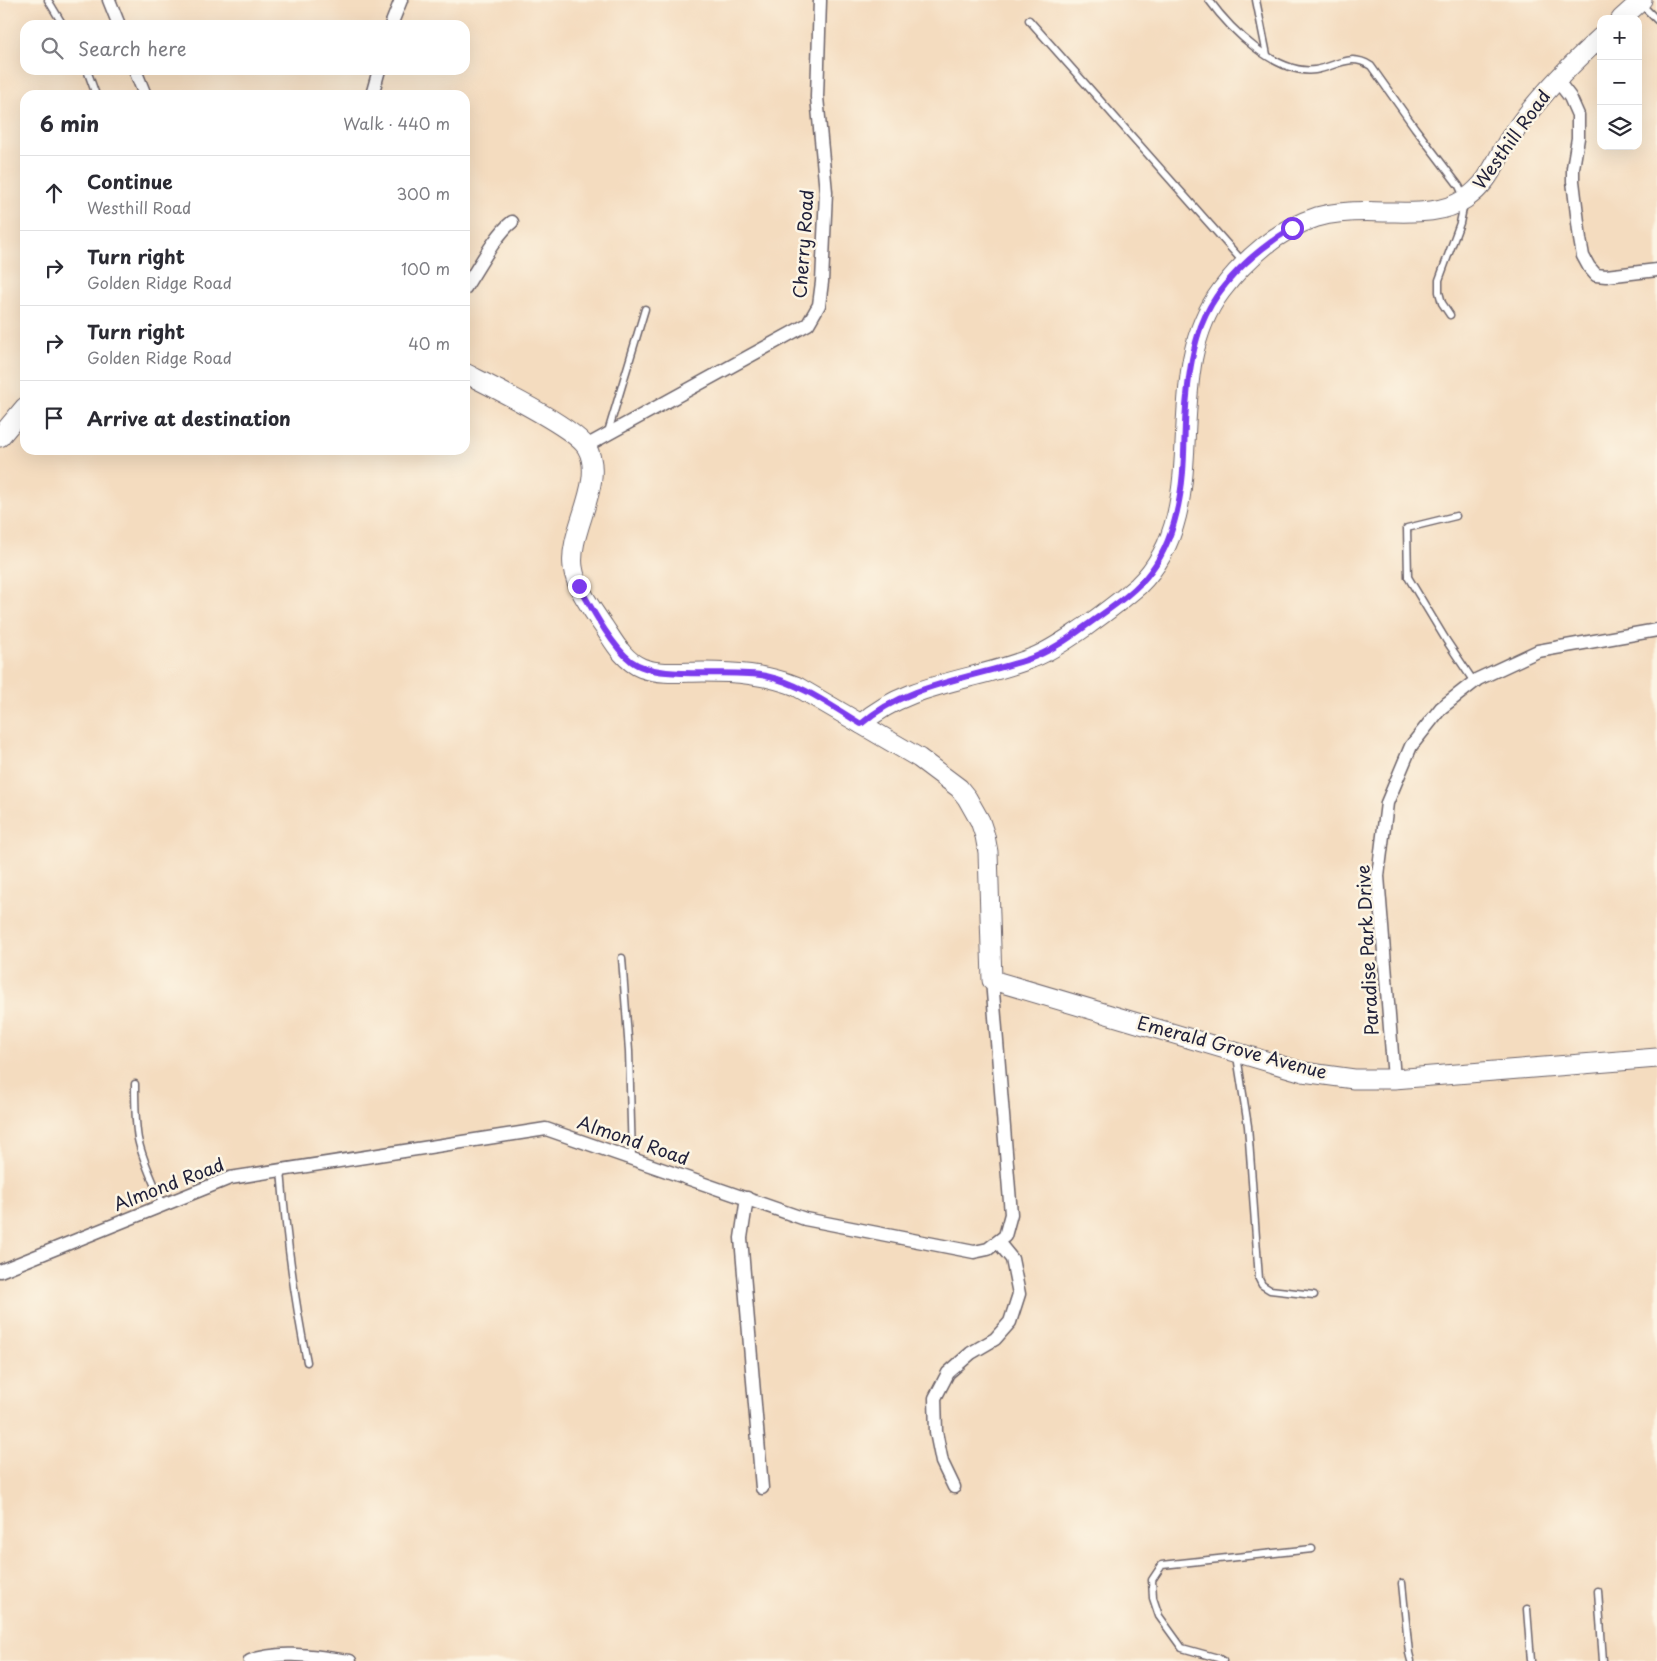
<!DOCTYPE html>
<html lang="en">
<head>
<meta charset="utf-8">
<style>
  :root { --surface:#fff; --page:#f2f2f3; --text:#2b2b33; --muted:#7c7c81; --line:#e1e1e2 }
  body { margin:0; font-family:"Playpen Sans",sans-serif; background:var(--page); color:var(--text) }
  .controls { position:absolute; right:15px; top:15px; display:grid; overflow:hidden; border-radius:10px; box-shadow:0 5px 20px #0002 }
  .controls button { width:45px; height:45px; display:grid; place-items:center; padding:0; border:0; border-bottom:1px solid var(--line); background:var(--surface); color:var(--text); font:25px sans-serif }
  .stop { position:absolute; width:15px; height:15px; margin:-11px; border:4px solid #7c3aed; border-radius:50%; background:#fff }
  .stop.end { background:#7c3aed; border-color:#fff; box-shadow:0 1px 5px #0008 }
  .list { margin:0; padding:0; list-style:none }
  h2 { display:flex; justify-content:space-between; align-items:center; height:65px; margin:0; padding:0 20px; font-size:21px }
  h2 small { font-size:16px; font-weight:400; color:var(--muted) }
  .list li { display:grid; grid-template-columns:32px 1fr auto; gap:15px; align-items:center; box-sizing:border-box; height:75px; padding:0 20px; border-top:1px solid var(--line) }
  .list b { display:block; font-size:19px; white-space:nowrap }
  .list p { margin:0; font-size:16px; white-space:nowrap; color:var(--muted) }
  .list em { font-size:16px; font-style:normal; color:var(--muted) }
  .icon { flex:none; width:28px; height:28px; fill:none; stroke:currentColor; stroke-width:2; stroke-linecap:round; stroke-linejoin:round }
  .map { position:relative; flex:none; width:1657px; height:1661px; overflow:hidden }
  .search { position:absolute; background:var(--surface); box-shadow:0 5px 20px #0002; left:20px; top:20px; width:450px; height:55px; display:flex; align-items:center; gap:12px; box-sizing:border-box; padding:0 18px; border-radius:15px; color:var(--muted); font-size:19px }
  .panel { position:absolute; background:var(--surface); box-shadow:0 5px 20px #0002; left:20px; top:90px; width:450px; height:365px; border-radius:15px }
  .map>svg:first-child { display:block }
</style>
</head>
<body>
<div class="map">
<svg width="1657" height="1661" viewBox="0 0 1657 1661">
  <rect width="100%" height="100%" fill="#fcf5e5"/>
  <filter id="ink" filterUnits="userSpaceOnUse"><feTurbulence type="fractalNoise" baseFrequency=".02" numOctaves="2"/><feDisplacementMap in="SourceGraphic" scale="10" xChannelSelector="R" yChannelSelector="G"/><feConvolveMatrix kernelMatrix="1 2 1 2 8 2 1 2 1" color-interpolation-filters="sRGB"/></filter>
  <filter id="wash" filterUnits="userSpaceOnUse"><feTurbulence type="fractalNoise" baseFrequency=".0096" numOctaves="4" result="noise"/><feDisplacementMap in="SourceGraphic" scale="20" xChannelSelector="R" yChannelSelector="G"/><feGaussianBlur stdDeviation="1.12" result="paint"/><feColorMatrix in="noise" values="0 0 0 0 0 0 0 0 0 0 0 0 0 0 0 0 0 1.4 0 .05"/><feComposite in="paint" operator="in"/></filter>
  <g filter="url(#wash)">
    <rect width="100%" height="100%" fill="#f4dcbf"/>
  </g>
  <g filter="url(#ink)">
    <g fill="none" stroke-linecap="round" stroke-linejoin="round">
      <defs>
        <g id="lane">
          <polyline points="48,0 63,25"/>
          <path d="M1209,0C1230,29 1276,75 1315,70C1336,67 1349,52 1371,66L1415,128L1459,186L1465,199L1460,223L1439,280V292L1442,303L1450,315"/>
          <polyline points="1256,0 1267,55"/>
          <polyline points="1640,3 1657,20"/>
          <polyline points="1029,20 1244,263"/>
          <polyline points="87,70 96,95"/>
          <polyline points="608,432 645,309"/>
          <polyline points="1456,516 1407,528 1408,577 1446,640 1474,682"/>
          <polyline points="622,958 629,1051 632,1159"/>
          <polyline points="1237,1056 1248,1126 1259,1279 1262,1285 1270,1290 1314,1295"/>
          <path d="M135,1084C135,1102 135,1121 138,1139C143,1162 154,1183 163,1205"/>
          <path d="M281,1170C286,1234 294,1298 307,1362"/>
          <polyline points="1402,1583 1409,1653 1411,1661"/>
          <polyline points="1598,1591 1603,1661"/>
          <polyline points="1527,1609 1531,1661"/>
          <polyline points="1223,1661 1218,1658 1182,1648 1159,1616 1153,1598 1152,1580 1162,1565 1312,1549"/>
        </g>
        <g id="street">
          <polyline points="109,0 119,25"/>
          <polyline points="391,25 401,0"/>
          <polyline points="135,70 145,95"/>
          <polyline points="1557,80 1570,97 1578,115 1578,138 1573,168 1573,181 1580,239 1583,256 1589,267 1596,275 1606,276 1657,270"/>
          <polyline points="372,95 379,70"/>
          <path d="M465,288C477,270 496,234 512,222"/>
          <polyline points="586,446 808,324 819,305 822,282 826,192 817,97 820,0"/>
          <polyline points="1394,1079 1378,876 1387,803 1411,746 1441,708 1478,679 1538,651 1657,630"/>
          <polyline points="747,1198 741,1238 762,1488"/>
          <polyline points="0,1271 230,1178 546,1129 805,1219 974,1252 988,1249 1005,1236 1011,1214 992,980"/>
          <polyline points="954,1487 942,1462 936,1432 935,1398 948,1373 971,1353 995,1339 1010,1322 1019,1294 1012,1259 998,1242"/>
          <path d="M250,1661C281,1649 318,1657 350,1661"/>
        </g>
        <g id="secondary">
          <polyline points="1621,19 1642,0"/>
          <path d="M465,373C490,386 575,427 587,448C606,482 568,531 573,567C576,589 592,609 604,627C614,642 624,661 642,668C661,675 683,672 703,672C735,672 765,674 796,686L919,758L959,788L967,798L980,821L985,836L988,852L992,980L1303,1072L1354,1079H1394L1657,1058"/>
          <polyline points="0,437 25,407"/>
          <path d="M861,724C908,682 976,681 1032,658C1051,651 1068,638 1085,627C1103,614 1121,601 1138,586C1218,509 1156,377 1221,291C1245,259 1279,229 1317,217C1339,211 1361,211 1384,212C1411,212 1441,215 1465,199C1489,183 1494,164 1508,141C1533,102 1567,68 1601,37"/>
        </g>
      </defs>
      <use href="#lane" stroke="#6c6369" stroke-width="9"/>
      <use href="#street" stroke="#6c6369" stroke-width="15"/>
      <use href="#secondary" stroke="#6c6369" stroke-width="21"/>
      <use href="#lane" stroke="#fff" stroke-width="6"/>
      <use href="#street" stroke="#fff" stroke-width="12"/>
      <use href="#secondary" stroke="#fff" stroke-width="19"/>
    </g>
  </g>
  <g fill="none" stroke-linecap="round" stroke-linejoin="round" filter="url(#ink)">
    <path stroke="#7c3aed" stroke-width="6" d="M579,586C592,609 611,645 631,661C659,682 729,668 766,676C802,684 831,706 861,724C906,684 974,678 1029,659C1050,652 1069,638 1087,625C1109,609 1135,593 1151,571C1172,543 1180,506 1183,472C1185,447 1184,421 1187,396C1189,373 1193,348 1201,326C1217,284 1255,251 1292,228"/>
  </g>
  <g text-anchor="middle" stroke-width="5" stroke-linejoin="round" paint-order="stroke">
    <g font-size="18" fill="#22223b" stroke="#fcf5e5">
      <text transform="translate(1512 140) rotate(-54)" y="6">Westhill Road</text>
      <text transform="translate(804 244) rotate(-86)" y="6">Cherry Road</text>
      <text transform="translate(1368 950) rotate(-93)" y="6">Paradise Park Drive</text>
      <text transform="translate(1232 1048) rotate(15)" y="6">Emerald Grove Avenue</text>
      <text transform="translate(633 1141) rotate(19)" y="6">Almond Road</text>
      <text transform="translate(169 1185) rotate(-21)" y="6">Almond Road</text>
    </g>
  </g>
</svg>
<div class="controls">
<button>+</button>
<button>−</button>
<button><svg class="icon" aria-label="layers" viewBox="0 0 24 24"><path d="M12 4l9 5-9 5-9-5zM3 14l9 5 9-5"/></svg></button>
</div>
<div class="stop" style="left:1292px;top:228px"></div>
<div class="stop end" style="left:579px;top:586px"></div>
<div class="search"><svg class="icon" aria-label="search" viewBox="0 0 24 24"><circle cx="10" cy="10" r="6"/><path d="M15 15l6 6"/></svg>Search here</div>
<section class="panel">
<h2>6 min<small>Walk · 440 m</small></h2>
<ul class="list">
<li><svg class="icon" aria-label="ahead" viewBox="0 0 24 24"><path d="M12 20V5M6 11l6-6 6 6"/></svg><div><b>Continue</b><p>Westhill Road</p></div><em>300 m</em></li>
<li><svg class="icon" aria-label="right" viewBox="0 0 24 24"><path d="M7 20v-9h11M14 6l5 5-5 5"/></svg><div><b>Turn right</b><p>Golden Ridge Road</p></div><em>100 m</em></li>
<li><svg class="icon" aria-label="right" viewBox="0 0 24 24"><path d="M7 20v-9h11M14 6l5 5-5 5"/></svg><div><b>Turn right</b><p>Golden Ridge Road</p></div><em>40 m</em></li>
<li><svg class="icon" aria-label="arrive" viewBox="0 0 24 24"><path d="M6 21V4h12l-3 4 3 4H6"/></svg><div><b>Arrive at destination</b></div></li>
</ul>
</section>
</div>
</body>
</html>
